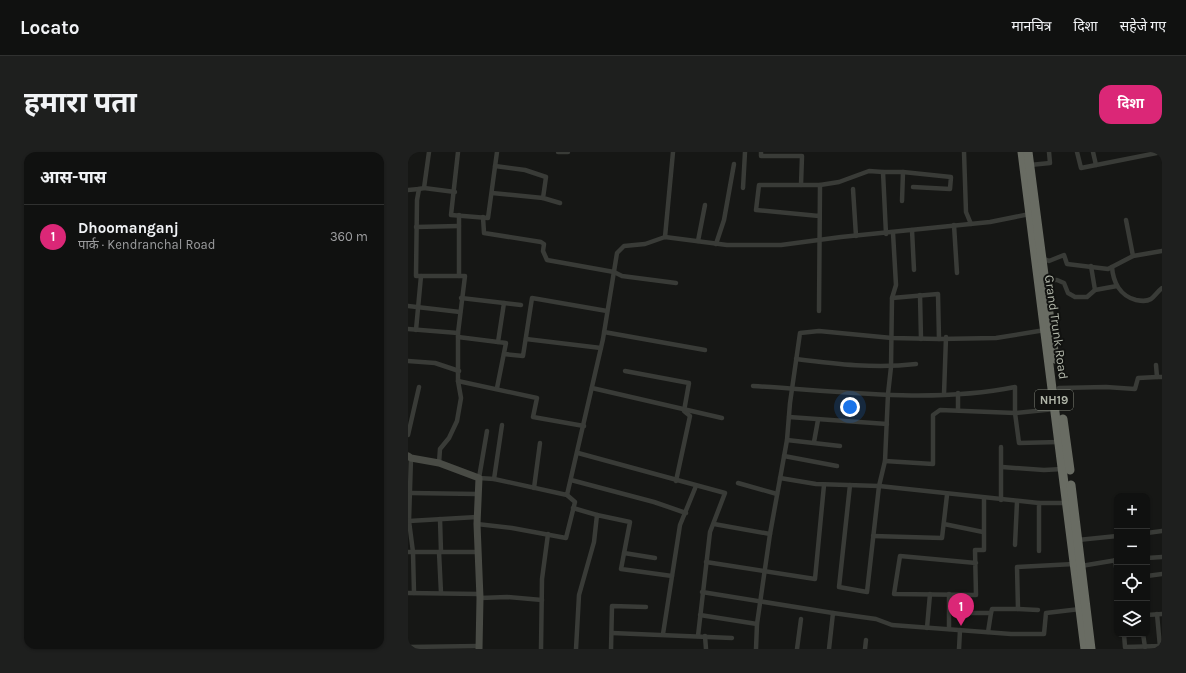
<!DOCTYPE html>
<html lang="hi">
<head>
<meta charset="utf-8">
<style>
  :root { --surface:#101110; --page:#1e1f1e; --text:#f1f3f6; --muted:#9c9d9f; --line:#303130; --accent:#db2777 }
  body { margin:0; font-family:Karla,"Noto Sans Devanagari",sans-serif; background:var(--page); color:var(--text) }
  .controls { position:absolute; right:12px; bottom:12px; display:grid; overflow:hidden; border-radius:8px; box-shadow:0 1px 3px #0004 }
  .controls button { width:36px; height:36px; display:grid; place-items:center; padding:0; border:0; border-bottom:1px solid var(--line); background:var(--surface); color:var(--text); font:20px sans-serif }
  .you { position:absolute; left:442px; top:255px; width:14px; height:14px; margin:-10px; border:3px solid #fff; border-radius:50%; background:#1a73e8; box-shadow:0 0 0 6px #1a73e833 }
  .badge { display:grid; place-items:center; width:26px; height:26px; border-radius:50%; background:var(--accent); color:#fff; font-size:13px; font-weight:700 }
  .pin { position:absolute; translate:-50% -33px; filter:drop-shadow(0 1px 2px #0008) }
  .pin::after { content:''; position:absolute; top:21px; width:14px; height:12px; background:inherit; clip-path:polygon(0 0,100% 0,50% 100%) }
  .list { margin:0; padding:0; list-style:none }
  h2 { display:flex; justify-content:space-between; align-items:center; height:52px; margin:0; padding:0 16px; font-size:17px }
  h2 small { font-size:13px; font-weight:400; color:var(--muted) }
  .list li { display:grid; grid-template-columns:26px 1fr auto; gap:12px; align-items:center; box-sizing:border-box; height:64px; padding:0 16px; border-top:1px solid var(--line) }
  .list b { display:block; font-size:15px; white-space:nowrap }
  .list p { margin:0; font-size:13px; white-space:nowrap; color:var(--muted) }
  .list em { font-size:13px; font-style:normal; color:var(--muted) }
  .icon { flex:none; width:22px; height:22px; fill:none; stroke:currentColor; stroke-width:2; stroke-linecap:round; stroke-linejoin:round }
  .map { position:relative; flex:none; width:754px; height:497px; overflow:hidden; border-radius:12px }
  header { display:flex; align-items:center; gap:24px; box-sizing:border-box; height:56px; padding:0 20px; background:var(--surface); border-bottom:1px solid var(--line) }
  header strong { font-size:19px }
  nav { display:flex; gap:22px; margin-inline-start:auto; font-size:14px }
  .intro { display:flex; align-items:center; justify-content:space-between; box-sizing:border-box; height:96px; padding:0 24px }
  h1 { margin:0; font-size:28px }
  .button { padding:10px 18px; border-radius:12px; background:var(--accent); color:#fff; font-size:14px; font-weight:700 }
  main { display:flex; gap:24px; padding:0 24px }
  aside { flex:1; background:var(--surface); border-radius:12px; box-shadow:0 1px 3px #0004 }
  .map>svg:first-child { display:block }
</style>
</head>
<body>
<header>
<strong>Locato</strong>
<nav><a>मानचित्र</a><a>दिशा</a><a>सहेजे गए</a></nav>
</header>
<div class="intro"><h1>हमारा पता</h1><a class="button">दिशा</a></div>
<main>
<aside>
<h2>आस-पास<small></small></h2>
<ul class="list">
<li><span class="badge">1</span><div><b>Dhoomanganj</b><p>पार्क · Kendranchal Road</p></div><em>360 m</em></li>
</ul>
</aside>
<div class="map">
<svg width="754" height="497" viewBox="0 0 754 497">
  <rect width="100%" height="100%" fill="#161715"/>
  <g fill="none" stroke-linecap="round" stroke-linejoin="round">
    <g stroke="#393b37" stroke-width="4.5">
      <polyline points="50,0 43,63 80,66 89,0"/>
      <polyline points="150,0 160,0"/>
      <polyline points="353,0 353,4 394,4 393,33"/>
      <polyline points="556,0 558,60 563,72"/>
      <polyline points="669,0 673,16 754,0"/>
      <polyline points="685,0 688,13"/>
      <polyline points="622,13 642,11 641,0"/>
      <polyline points="87,14 117,18 138,25 135,46 152,51"/>
      <polyline points="412,33 431,30 461,19 475,20"/>
      <polyline points="16,36 47,40"/>
      <polyline points="335,36 337,0"/>
      <polyline points="445,37 448,84"/>
      <polyline points="0,38 11,37"/>
      <polyline points="84,41 135,46"/>
      <polyline points="494,49 495,20"/>
      <polyline points="75,65 76,81 133,90 136,92 135,99 139,108 206,120 214,124 268,131"/>
      <polyline points="718,68 725,104"/>
      <polyline points="546,73 549,121"/>
      <polyline points="8,75 51,74"/>
      <polyline points="504,78 506,118"/>
      <polyline points="478,82 475,20 495,20 543,25 542,37 505,35"/>
      <polyline points="257,85 265,0"/>
      <polyline points="290,89 297,53"/>
      <polyline points="308,92 316,68 326,12"/>
      <polyline points="634,106 641,109 656,103 659,112 700,117 725,104 754,99"/>
      <polyline points="683,114 687,138"/>
      <path d="M704,115C705,130 712,144 728,148C733,149 738,150 743,147C747,144 750,139 754,136"/>
      <polyline points="13,124 8,124 9,48 11,37 16,36 21,0"/>
      <polyline points="51,124 51,63"/>
      <polyline points="636,128 649,128 656,131 660,141 667,145 679,145 687,138 709,134"/>
      <polyline points="512,143 513,187"/>
      <polyline points="53,146 96,151 90,190 98,191 89,236"/>
      <polyline points="484,146 530,142 531,187"/>
      <polyline points="96,151 113,153"/>
      <polyline points="0,154 52,160"/>
      <polyline points="411,159 412,33 351,33 348,58 411,64"/>
      <polyline points="0,177 50,181"/>
      <polyline points="8,178 13,124 57,124 50,181 50,229 53,246 49,269 41,286 32,297 31,311"/>
      <polyline points="196,180 297,198"/>
      <polyline points="50,185 90,190"/>
      <polyline points="118,187 193,196"/>
      <polyline points="96,202 115,204 124,146 199,159"/>
      <path d="M388,207C428,212 468,217 508,212"/>
      <polyline points="0,209 27,211 51,219"/>
      <polyline points="748,213 749,225 754,225"/>
      <polyline points="217,219 281,231 276,259 282,264 268,329"/>
      <polyline points="50,229 129,246 125,265 176,274"/>
      <path d="M345,234C431,239 522,252 607,235V261L611,291L651,290"/>
      <polyline points="184,236 314,266"/>
      <polyline points="651,236 698,235 727,237 730,226 749,225"/>
      <polyline points="536,242 538,185"/>
      <polyline points="550,258 550,241"/>
      <polyline points="381,265 479,272"/>
      <polyline points="79,279 71,326 86,327 159,343 195,187 209,101 216,94 237,92 257,85 319,93 373,93 433,85 582,70 622,62"/>
      <polyline points="0,283 11,235"/>
      <polyline points="379,288 432,294"/>
      <polyline points="406,290 410,268"/>
      <polyline points="170,301 317,341 302,380 290,484"/>
      <polyline points="376,304 429,314"/>
      <polyline points="3,306 1,369 5,400 6,441"/>
      <polyline points="477,309 525,312 525,263 532,258 607,261 647,257"/>
      <polyline points="594,315 636,318 655,317"/>
      <polyline points="372,326 408,332 471,334 631,351 631,399"/>
      <polyline points="86,327 94,273"/>
      <polyline points="163,328 246,350 278,361"/>
      <polyline points="330,331 369,342"/>
      <polyline points="442,333 431,435 459,440 471,334 477,309 480,242 483,215 484,146 488,133 485,81"/>
      <polyline points="126,336 132,291"/>
      <polyline points="3,341 69,342"/>
      <polyline points="593,348 593,295"/>
      <polyline points="631,351 659,351"/>
      <polyline points="165,356 189,363"/>
      <polyline points="32,367 33,400"/>
      <polyline points="1,369 69,365"/>
      <polyline points="69,372 104,376 158,386 167,350 159,343"/>
      <polyline points="306,372 362,382"/>
      <polyline points="536,372 575,380"/>
      <polyline points="739,381 754,379"/>
      <polyline points="465,384 534,386 539,343"/>
      <polyline points="670,388 709,384"/>
      <polyline points="607,393 609,350"/>
      <polyline points="0,400 70,400"/>
      <polyline points="31,400 33,441"/>
      <polyline points="216,401 247,406"/>
      <polyline points="739,406 754,405"/>
      <polyline points="707,408 709,422"/>
      <polyline points="298,410 407,427 416,333"/>
      <polyline points="568,411 492,404 486,442 568,443 567,398 576,398 576,347"/>
      <polyline points="673,414 709,408"/>
      <polyline points="739,424 754,422"/>
      <polyline points="294,440 425,461"/>
      <polyline points="0,441 71,442"/>
      <polyline points="557,443 557,461 583,461 584,457 610,457 609,415 666,412"/>
      <polyline points="72,446 99,445 134,448"/>
      <polyline points="610,457 630,458"/>
      <polyline points="749,462 752,495"/>
      <polyline points="292,463 349,472"/>
      <polyline points="739,463 754,462"/>
      <polyline points="519,476 522,442"/>
      <polyline points="541,477 541,442"/>
      <polyline points="580,480 583,461"/>
      <polyline points="204,481 324,486"/>
      <polyline points="255,482 272,373 288,334"/>
      <polyline points="716,482 717,495 754,494"/>
      <polyline points="735,482 737,495"/>
      <polyline points="297,484 298,497"/>
      <polyline points="0,495 71,494"/>
      <polyline points="133,497 134,427 140,382"/>
      <polyline points="168,497 171,443 186,390 189,363 222,370 213,417 264,424"/>
      <polyline points="203,497 204,454 238,455"/>
      <polyline points="348,497 349,472 362,382 379,288 382,251 392,181 411,179 484,186 531,187 588,186 637,178"/>
      <polyline points="389,497 393,467"/>
      <polyline points="421,497 425,461 468,467 484,473 603,482 636,482 638,461 672,457"/>
      <polyline points="457,497 458,488"/>
      <polyline points="551,497 552,478"/>
    </g>
    <polyline stroke="#494b45" stroke-width="7" points="0,304 3,306 31,311 71,326 69,372 72,446 71,497"/>
    <g stroke="#696c63" stroke-width="9">
      <polyline points="614,0 677,497"/>
      <polyline points="620,0 647,207"/>
      <polyline points="655,267 662,318"/>
      <polyline points="663,333 683,497"/>
    </g>
  </g>
  <g text-anchor="middle" stroke-width="4" stroke-linejoin="round" paint-order="stroke">
    <rect fill="#111210" stroke="#81857b" stroke-width="1" x="627" y="238" width="38" height="20" rx="3"/>
    <g font-size="12" font-weight="bold" fill="#b1b6a9">
      <text x="646" y="252">NH19</text>
    </g>
    <g font-size="13" fill="#b1b6a9" stroke="#111210">
      <text transform="translate(649 175) rotate(82)" y="5">Grand Trunk Road</text>
    </g>
  </g>
</svg>
<div class="controls">
<button>+</button>
<button>−</button>
<button><svg class="icon" aria-label="locate" viewBox="0 0 24 24"><circle cx="12" cy="12" r="6"/><path d="M12 2v4M12 18v4M2 12h4M18 12h4"/></svg></button>
<button><svg class="icon" aria-label="layers" viewBox="0 0 24 24"><path d="M12 4l9 5-9 5-9-5zM3 14l9 5 9-5"/></svg></button>
</div>
<div class="you"></div>
<div class="pin badge" style="left:553px;top:474px">1</div>
</div>
</main>
</body>
</html>
